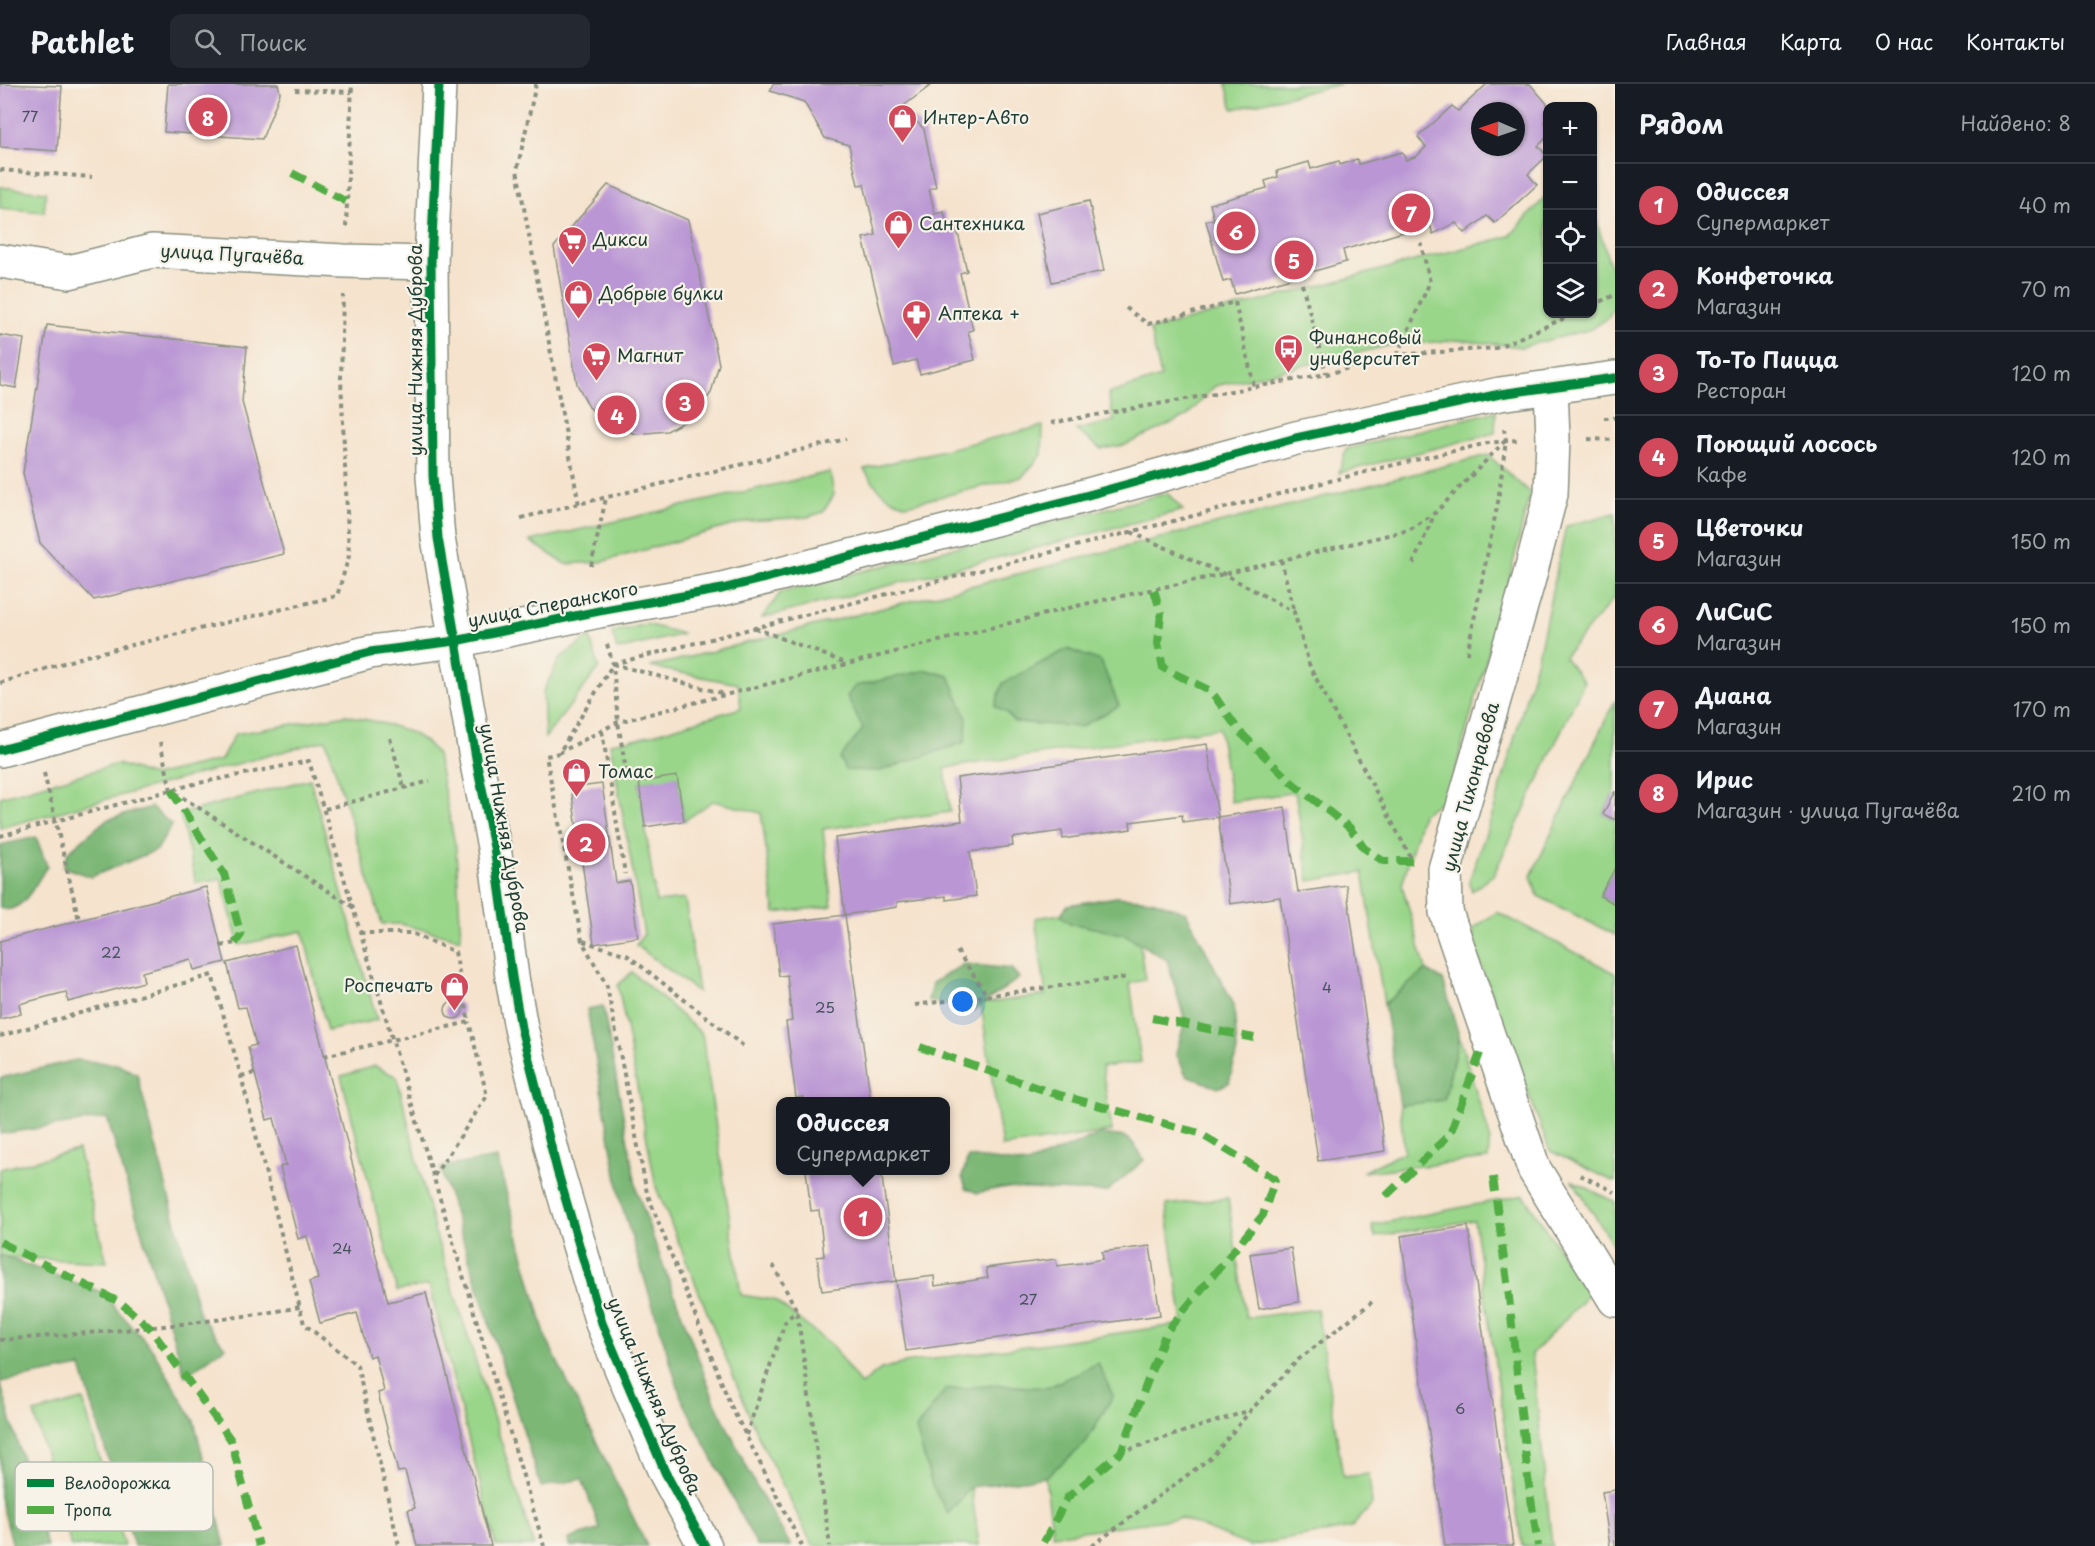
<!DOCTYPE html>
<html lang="ru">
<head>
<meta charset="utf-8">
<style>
  :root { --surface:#171b24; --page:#242831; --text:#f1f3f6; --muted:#9ea1a6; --line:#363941; --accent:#d1495b }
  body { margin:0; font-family:"Playpen Sans",sans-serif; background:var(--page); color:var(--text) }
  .controls { position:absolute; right:18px; top:18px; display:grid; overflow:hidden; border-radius:12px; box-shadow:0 2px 4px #0004 }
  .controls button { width:54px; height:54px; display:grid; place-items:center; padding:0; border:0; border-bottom:2px solid var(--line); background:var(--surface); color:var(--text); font:30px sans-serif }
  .compass { position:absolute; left:1471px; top:18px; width:54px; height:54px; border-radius:50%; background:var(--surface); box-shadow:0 2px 4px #0004; rotate:272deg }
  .you { position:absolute; left:963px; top:918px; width:21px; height:21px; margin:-15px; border:4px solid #fff; border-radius:50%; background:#1a73e8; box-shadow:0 0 0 9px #1a73e833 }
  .badge { display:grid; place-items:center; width:39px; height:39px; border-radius:50%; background:var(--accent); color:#fff; font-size:20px; font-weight:700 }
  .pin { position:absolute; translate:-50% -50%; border:3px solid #fff; box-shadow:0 2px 6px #0006 }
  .popup { position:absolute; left:776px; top:1013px; width:174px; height:78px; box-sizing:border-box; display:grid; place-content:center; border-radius:12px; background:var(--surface); filter:drop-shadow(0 2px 4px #0005); font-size:20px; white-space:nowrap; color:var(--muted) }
  .popup b { font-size:22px; color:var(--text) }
  .popup::after { content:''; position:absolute; left:50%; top:100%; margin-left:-12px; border:12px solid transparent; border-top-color:var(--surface) }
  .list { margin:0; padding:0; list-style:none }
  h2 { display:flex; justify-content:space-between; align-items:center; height:78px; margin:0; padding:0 24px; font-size:26px }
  h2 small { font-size:20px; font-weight:400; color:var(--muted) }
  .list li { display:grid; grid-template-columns:39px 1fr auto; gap:18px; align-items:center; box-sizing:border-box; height:84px; padding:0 24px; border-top:2px solid var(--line) }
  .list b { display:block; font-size:22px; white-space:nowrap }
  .list p { margin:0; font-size:20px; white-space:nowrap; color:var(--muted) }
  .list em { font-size:20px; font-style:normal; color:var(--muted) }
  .icon { flex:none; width:33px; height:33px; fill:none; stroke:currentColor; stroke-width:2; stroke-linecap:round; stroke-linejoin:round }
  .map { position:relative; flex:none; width:1615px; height:1462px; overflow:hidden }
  header { display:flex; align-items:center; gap:36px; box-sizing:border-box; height:84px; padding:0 30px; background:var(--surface); border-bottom:2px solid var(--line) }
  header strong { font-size:28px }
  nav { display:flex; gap:33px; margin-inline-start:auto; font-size:21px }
  .search { width:420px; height:54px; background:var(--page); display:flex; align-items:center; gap:15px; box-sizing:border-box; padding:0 21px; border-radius:12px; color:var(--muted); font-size:22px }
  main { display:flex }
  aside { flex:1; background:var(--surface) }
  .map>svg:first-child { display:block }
</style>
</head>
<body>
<header>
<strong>Pathlet</strong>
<div class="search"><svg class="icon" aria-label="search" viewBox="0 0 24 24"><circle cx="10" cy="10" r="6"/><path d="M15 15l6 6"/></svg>Поиск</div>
<nav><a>Главная</a><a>Карта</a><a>О нас</a><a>Контакты</a></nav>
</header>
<main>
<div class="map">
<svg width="1615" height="1462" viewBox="0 0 1615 1462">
  <rect width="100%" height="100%" fill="#f7f3e8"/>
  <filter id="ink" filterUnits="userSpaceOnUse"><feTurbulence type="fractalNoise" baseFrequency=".0167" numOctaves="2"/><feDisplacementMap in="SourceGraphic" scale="12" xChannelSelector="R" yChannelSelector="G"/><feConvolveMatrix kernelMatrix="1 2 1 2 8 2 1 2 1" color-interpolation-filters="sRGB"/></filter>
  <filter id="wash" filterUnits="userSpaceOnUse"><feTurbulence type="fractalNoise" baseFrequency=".008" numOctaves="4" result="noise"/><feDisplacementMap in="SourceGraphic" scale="24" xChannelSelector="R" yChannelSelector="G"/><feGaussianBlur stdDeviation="1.35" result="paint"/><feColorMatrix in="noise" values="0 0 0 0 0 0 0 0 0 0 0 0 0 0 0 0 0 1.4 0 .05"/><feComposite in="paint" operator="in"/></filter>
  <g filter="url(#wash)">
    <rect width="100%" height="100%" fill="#f5e3cd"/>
    <g fill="#9ad68a" stroke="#5c8a5f" stroke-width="1.5">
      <polygon points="1226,0 1341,0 1233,25"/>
      <polygon points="0,103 46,108 44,128 0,124"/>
      <polygon points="1547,111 1548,230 1592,230 1593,126 1615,197 1615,223 1609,233 1592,245 1522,263 1458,256 1387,262 1215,302 1187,332 1125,361 1101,365 1076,346 1114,337 1108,310 1161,293 1150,246 1510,152"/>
      <polygon points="1496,327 1495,349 1339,389 1346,365"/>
      <path d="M1043,342L1042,371L1022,393L906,421C883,413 877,405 864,385Z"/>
      <polygon points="1488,371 1530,409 1510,492 1448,712 1422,730 1402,801 1426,886 1384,920 1363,788 1309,797 1295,708 1231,718 1219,644 945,684 950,728 823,745 832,822 775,829 761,729 713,717 684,737 677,693 639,698 656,818 685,815 698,908 636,861 644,850 610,659 639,654 741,624 738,600 650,583"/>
      <polygon points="830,388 834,411 823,428 808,433 748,437 601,478 565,480 530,457"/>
      <polygon points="1167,409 1183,426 762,534 781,508"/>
      <polygon points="1615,429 1615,513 1564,573 1584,598 1494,790 1472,807 1469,797 1495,723 1540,564 1566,442"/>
      <polygon points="646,540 683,550 617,566 612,548"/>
      <polygon points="590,553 599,584 545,654 543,608 560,574"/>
      <polygon points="1615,616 1615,707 1603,730 1615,736 1615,784 1600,812 1615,820 1615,851 1538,812 1531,792"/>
      <path d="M346,631C377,639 419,642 437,671L456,765L461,855L400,840H382L326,656L0,744V713L118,680L153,692L221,676L235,650Z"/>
      <polygon points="310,695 377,936 327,947 303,847 239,861 221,795 196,799 180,730"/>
      <polygon points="1134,820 1145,896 1130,899 1141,978 1102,983 1112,1047 1002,1063 981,920 1046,911 1035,834"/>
      <polygon points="1497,828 1615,889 1615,1098 1550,1067 1472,858 1474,844"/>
      <polygon points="632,888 702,950 741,1211 774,1216 831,1261 861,1301 881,1285 905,1279 1183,1240 1166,1121 1228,1114 1246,1234 1317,1225 1343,1393 1369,1390 1372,1421 1351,1444 1249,1462 1180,1434 1053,1451 1045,1393 1085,1360 1098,1280 1047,1304 996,1301 948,1429 971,1403 979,1461 813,1462 757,1350 656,1103 618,901"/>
      <polygon points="1459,952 1490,1053 1488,1075 1362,1088 1404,1068 1400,1021 1444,1016"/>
      <polygon points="375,982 397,993 434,1145 534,1462 496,1462 429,1201 397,1207 341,992"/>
      <polygon points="78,1066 107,1178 0,1173 0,1085"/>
      <polygon points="1573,1097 1615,1118 1615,1164"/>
      <polygon points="1524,1111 1588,1211 1532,1270 1552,1462 1522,1462 1474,1136 1375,1153 1372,1141"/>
      <polygon points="83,1316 124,1462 71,1462 34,1329"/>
    </g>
    <g fill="#7bb776" stroke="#4d7a55" stroke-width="1.5">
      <polygon points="1067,565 1101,577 1119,622 1080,643 1014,638 1006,628 995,622 1003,599"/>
      <polygon points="927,586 949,592 967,635 965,658 880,687 845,686 840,674 863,645 847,612 855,602"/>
      <polygon points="151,723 172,741 157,766 91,793 63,783 68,768 106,736"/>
      <path d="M36,753L47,782C37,797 22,833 0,824V761Z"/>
      <polygon points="1116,813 1152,816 1186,828 1234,921 1237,967 1229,999 1218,1004 1186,991 1176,969 1185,937 1167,876 1126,851 1070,839 1060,831 1068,821"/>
      <polygon points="964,880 1012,885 1019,894 973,927 928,917 932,899"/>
      <polygon points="1426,886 1443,896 1459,952 1444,1016 1400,1021 1384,920"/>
      <polygon points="603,922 637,1107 656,1162 714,1316 757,1404 791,1462 757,1462 681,1313 621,1119 587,925"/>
      <polygon points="76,976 117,980 137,990 200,1232 225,1263 185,1292 107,1034 0,1050 0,994"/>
      <path d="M1101,1050C1129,1053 1130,1051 1144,1076L1106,1108L1001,1104L977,1109L966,1104L962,1093L968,1073L1027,1080Z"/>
      <polygon points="497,1074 546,1254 647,1462 570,1462 569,1455 600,1445 582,1395 541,1403 440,1083"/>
      <polygon points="0,1171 101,1208 153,1266 194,1337 225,1462 134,1462 81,1283 0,1298 47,1462 13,1462 0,1413"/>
      <polygon points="1098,1279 1113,1312 1085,1360 1045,1393 971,1403 948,1430 932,1401 916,1345 945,1306 996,1301 1047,1304"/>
    </g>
    <g id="blocks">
      <g fill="#ba96d4" fill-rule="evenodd">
        <polygon points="0,0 62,2 57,67 0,63"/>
        <polygon points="168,0 278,0 280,9 262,55 164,48"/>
        <polygon points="773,0 928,0 930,2 902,23 924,45 936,103 929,105 935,130 944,128 948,143 956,141 967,187 960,189 973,246 968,247 975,276 920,290 916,276 894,282 863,154 876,151 864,100 858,101 849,61 825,54 804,18 770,7"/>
        <path d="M1487,0H1530L1549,22H1548V36L1545,38L1548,42V52L1538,62L1547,72L1528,90L1537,101L1495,139L1487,132L1465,149L1456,139L1433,150L1430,140L1343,166L1346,178L1235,210L1231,196L1223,198L1206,137L1214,135L1210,120L1267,104L1265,97L1278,93L1277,87L1309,78L1311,85L1339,77L1340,81L1357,75L1359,80L1402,68L1406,76L1417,72L1426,63L1418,53L1452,22L1458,27ZM1480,27H1516V63H1480Z"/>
        <polygon points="608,101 688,136 719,280 711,309 693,333 667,347 636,350 608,340 589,323 577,300 554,163"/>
        <polygon points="1089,117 1104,187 1052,198 1037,129"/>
        <polygon points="47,241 247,263 242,318 284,470 94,516 40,459 23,389"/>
        <polygon points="0,251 24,255 16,304 0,301"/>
        <polygon points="1207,660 1218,733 1285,723 1298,808 1346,801 1385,1067 1318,1077 1280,813 1230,820 1218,733 1183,738 1182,731 1154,735 1130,738 1131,745 1063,755 1062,747 1012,754 1013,762 970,768 976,812 946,816 946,812 897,818 897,823 845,831 835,754 962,737 957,694"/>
        <polygon points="677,692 684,737 645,743 639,698"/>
        <polygon points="602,700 616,799 630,797 638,853 594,860 571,704"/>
        <polygon points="1615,707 1615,736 1603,730"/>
        <polygon points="1615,784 1615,820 1600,812"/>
        <polygon points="206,803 225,878 194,886 191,875 142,888 144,898 68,918 66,908 19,920 21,930 0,935 0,857"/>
        <polygon points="845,831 871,1018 805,1018 804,1013 796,1014 786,938 792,937 787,891 779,892 773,840"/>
        <polygon points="296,861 388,1218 426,1209 491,1462 417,1462 408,1426 415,1424 405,1387 398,1388 378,1309 384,1307 375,1271 369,1273 357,1229 320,1239 309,1198 318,1195 307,1152 298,1155 280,1083 286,1081 274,1034 267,1036 248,963 256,961 246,923 238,924 227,879"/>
        <circle cx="454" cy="926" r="9"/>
        <polygon points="806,1086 881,1086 896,1197 822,1207 817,1173 824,1172 819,1126 811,1127"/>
        <polygon points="1468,1142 1513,1462 1445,1462 1401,1152"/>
        <polygon points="1150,1162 1160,1231 906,1267 896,1197 934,1192 935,1202 963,1198 988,1194 986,1184 1056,1175 1057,1182 1081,1179 1103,1175 1102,1168"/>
        <polygon points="1291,1164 1299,1218 1259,1225 1250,1170"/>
        <polygon points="1615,1406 1615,1462 1610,1462 1602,1408"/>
      </g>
    </g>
  </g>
  <g filter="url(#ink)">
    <use href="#blocks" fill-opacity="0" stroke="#8a9080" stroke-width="1.5"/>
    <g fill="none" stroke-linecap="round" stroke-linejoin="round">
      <defs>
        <g id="minor">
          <polyline points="439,0 431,179 433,392 438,454 478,685 494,763 512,893 521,944 557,1086 602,1239 665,1388 705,1462"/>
          <polyline points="0,177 69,188 152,167 344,177 431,179"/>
          <polyline points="1551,303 1553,355 1551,410 1528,498 1445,785 1446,828 1534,1085 1615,1216"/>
          <polyline points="0,666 370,568 455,557 599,527 722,505 1070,416 1296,354 1500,310 1615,294"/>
        </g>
      </defs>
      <use href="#minor" stroke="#8a9080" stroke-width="36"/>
      <g stroke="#8a9080" stroke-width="4" stroke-dasharray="4.5 4.5" stroke-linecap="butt">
        <polyline points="536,0 517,86 579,421"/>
        <polyline points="295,6 352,8"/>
        <polyline points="0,86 92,93"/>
        <polyline points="346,143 352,0"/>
        <polyline points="1302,200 1326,289"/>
        <polyline points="1592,221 1615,211"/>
        <polyline points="1126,224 1148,240 1235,218 1254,303"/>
        <polyline points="1397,271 1430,198 1421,159"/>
        <polyline points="1604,334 1615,334"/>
        <polyline points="1051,339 1327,290 1397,271 1496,264 1574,230"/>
        <polyline points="1588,355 1615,356"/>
        <polyline points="521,434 846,355"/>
        <polyline points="1131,448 1224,490 1294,528 1310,583 1411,774"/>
        <polyline points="1281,476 1294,527"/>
        <polyline points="1413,480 1435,429"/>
        <polyline points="591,482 606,414"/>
        <polyline points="755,544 846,579"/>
        <polyline points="607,560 613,580 618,638 626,687"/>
        <polyline points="1467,570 1498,418 1506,356 1504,345"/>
        <polyline points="613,580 725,610"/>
        <polyline points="0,599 86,572 337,512 349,472 341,295 343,211"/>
        <polyline points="602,647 625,790"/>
        <polyline points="390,654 404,704"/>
        <polyline points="160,658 171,706 353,823"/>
        <polyline points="559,669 618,638 1085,520 1224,490 1409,446 1436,428 1505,357"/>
        <polyline points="44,689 79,836"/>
        <polyline points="325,725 430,697"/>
        <polyline points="0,752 194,700 309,677 544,1462"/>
        <polyline points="583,857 627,871 746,964"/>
        <polyline points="221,862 235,859"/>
        <polyline points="957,867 988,912"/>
        <polyline points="915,921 1129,893"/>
        <polyline points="0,952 212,891 241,992 304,1240 357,1281 399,1462"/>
        <polyline points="324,972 469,938 455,868 412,849 361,849"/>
        <polyline points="241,992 255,989"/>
        <polyline points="1580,1091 1615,1108"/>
        <polyline points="434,1092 487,1012 469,938"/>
        <polyline points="773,1181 797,1227 830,1462"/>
        <path d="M0,1256C101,1248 201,1241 300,1223"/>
        <polyline points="746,1351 786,1236 797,1227"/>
        <polyline points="1121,1368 1251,1326"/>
        <polyline points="802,1462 730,1320 647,1109 607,902 582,857 546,672 559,669 613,580 1381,384 1488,359 1517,356"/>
        <polyline points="1092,1462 1213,1372 1251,1326 1298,1276 1372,1218"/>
      </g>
      <use href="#minor" stroke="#fff" stroke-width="33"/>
      <g stroke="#52ad45" stroke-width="8" stroke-dasharray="15 8" stroke-linecap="butt">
        <polyline points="292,89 347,118"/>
        <polyline points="1154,506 1161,529 1158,559 1163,584 1211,607 1239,647 1291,698 1350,744 1364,764 1383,777 1413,777"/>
        <polyline points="171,706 224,790 241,851 235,859"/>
        <polyline points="1152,934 1254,954"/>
        <polyline points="920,963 1049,1008 1199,1049 1275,1095 1263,1131 1166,1248 1121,1368 1067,1414 1042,1462"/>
        <polyline points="1493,1093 1509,1213 1528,1394 1538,1462"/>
        <polyline points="1386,1112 1450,1050 1480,969"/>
        <polyline points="0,1158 121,1219 150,1244 231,1356 259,1462"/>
      </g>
      <defs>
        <g id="cycleway">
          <polyline points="439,0 431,179 433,392 438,454 478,685 494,763 512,893 521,944 557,1086 602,1239 665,1388 705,1462"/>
          <polyline points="0,666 370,568 455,557 599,527 722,505 1070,416 1296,354 1500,310 1615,294"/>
        </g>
      </defs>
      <use href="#cycleway" stroke="#f7f3e8" stroke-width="13"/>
      <use href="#cycleway" stroke="#00873e" stroke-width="9"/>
    </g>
  </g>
  <defs>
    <symbol id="shop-pin" viewBox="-11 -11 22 30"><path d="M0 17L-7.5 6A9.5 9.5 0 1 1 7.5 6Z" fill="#d1495b" stroke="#f7f3e8"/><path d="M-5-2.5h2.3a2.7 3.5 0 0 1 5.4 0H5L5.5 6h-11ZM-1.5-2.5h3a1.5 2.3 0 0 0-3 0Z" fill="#fff"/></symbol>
    <symbol id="supermarket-pin" viewBox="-11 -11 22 30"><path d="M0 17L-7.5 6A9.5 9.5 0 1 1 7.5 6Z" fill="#d1495b" stroke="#f7f3e8"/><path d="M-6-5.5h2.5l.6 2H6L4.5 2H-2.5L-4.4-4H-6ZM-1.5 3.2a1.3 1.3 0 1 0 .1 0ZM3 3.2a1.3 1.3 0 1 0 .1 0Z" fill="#fff"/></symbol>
    <symbol id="pharmacy-pin" viewBox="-11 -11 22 30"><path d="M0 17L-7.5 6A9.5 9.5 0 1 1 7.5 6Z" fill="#d1495b" stroke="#f7f3e8"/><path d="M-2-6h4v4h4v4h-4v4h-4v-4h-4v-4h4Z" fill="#fff"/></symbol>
    <symbol id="bus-pin" viewBox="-11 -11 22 30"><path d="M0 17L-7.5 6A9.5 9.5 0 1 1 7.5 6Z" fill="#d1495b" stroke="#f7f3e8"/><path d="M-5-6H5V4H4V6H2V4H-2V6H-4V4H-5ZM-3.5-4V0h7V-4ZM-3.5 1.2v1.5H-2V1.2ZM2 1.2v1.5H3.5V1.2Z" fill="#fff"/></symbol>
  </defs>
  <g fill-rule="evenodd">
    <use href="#shop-pin" x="886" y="18" width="33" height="45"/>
    <use href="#shop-pin" x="882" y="124" width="33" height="45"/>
    <use href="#supermarket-pin" x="556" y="140" width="33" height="45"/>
    <use href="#shop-pin" x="562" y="194" width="33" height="45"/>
    <use href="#pharmacy-pin" x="900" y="214" width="33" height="45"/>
    <use href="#bus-pin" x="1272" y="248" width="33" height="45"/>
    <use href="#supermarket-pin" x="580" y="256" width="33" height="45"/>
    <use href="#shop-pin" x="560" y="672" width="33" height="45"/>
    <use href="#shop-pin" x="438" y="886" width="33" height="45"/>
  </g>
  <g text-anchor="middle" stroke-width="4.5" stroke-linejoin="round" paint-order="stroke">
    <g font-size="15" fill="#46535c">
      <text x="30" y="38">77</text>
      <text x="111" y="874">22</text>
      <text x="1327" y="909">4</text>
      <text x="825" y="929">25</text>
      <text x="342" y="1170">24</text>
      <text x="1028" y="1221">27</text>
      <text x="1460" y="1330">6</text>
    </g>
    <g font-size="18" fill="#1f3d34" stroke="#f7f3e8" text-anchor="start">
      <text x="923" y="40">Интер-Авто</text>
      <text x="919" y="146">Сантехника</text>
      <text x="593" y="162">Дикси</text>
      <text x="599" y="216">Добрые булки</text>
      <text x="938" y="236">Аптека +</text>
      <text x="1309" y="260">Финансовый<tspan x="1309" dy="21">университет</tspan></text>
      <text x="617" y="278">Магнит</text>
      <text x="598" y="694">Томас</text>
      <text x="433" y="908" text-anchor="end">Роспечать</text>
    </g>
    <g font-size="18" fill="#1f3d34" stroke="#f7f3e8">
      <text transform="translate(232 171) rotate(3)" y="6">улица Пугачёва</text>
      <text transform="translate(416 266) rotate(-90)" y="6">улица Нижняя Дуброва</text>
      <text transform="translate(553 521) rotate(-11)" y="6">улица Сперанского</text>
      <text transform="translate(1471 703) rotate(-75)" y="6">улица Тихонравова</text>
      <text transform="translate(504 744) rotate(80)" y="6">улица Нижняя Дуброва</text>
      <text transform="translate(654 1312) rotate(67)" y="6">улица Нижняя Дуброва</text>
    </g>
  </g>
  <rect x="15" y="1378" width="198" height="69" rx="9" fill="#f7f3e8" stroke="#b6bcb2" stroke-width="1.5"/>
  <rect x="27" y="1395" width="27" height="8" fill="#00873e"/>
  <rect x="27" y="1422" width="27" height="8" fill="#52ad45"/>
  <g font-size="16" fill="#1f3d34">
    <text x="64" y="1405">Велодорожка</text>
    <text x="64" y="1432">Тропа</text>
  </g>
</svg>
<div class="controls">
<button>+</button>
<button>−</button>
<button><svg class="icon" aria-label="locate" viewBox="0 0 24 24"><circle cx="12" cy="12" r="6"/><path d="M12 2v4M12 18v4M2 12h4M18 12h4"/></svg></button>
<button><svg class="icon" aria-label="layers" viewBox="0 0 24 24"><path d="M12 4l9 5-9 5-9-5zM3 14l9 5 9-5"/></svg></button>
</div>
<svg class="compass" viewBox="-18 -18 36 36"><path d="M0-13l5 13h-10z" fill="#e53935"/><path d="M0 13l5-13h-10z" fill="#9ea1a6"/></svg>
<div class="you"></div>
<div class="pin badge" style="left:863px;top:1133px">1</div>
<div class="popup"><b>Одиссея</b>Супермаркет</div>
<div class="pin badge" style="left:586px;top:759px">2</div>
<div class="pin badge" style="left:685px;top:318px">3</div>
<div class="pin badge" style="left:617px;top:331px">4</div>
<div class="pin badge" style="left:1294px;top:176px">5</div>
<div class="pin badge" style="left:1236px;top:147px">6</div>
<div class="pin badge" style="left:1411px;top:129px">7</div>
<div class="pin badge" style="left:208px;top:33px">8</div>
</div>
<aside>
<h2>Рядом<small>Найдено: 8</small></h2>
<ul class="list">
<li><span class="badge">1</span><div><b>Одиссея</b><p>Супермаркет</p></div><em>40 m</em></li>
<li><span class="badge">2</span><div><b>Конфеточка</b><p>Магазин</p></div><em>70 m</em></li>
<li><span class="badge">3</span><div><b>То-То Пицца</b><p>Ресторан</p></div><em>120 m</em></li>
<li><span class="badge">4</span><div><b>Поющий лосось</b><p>Кафе</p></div><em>120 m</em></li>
<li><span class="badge">5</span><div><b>Цветочки</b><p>Магазин</p></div><em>150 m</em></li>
<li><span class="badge">6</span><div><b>ЛиСиС</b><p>Магазин</p></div><em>150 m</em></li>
<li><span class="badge">7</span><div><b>Диана</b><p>Магазин</p></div><em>170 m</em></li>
<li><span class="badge">8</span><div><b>Ирис</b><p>Магазин · улица Пугачёва</p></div><em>210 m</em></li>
</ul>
</aside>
</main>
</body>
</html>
